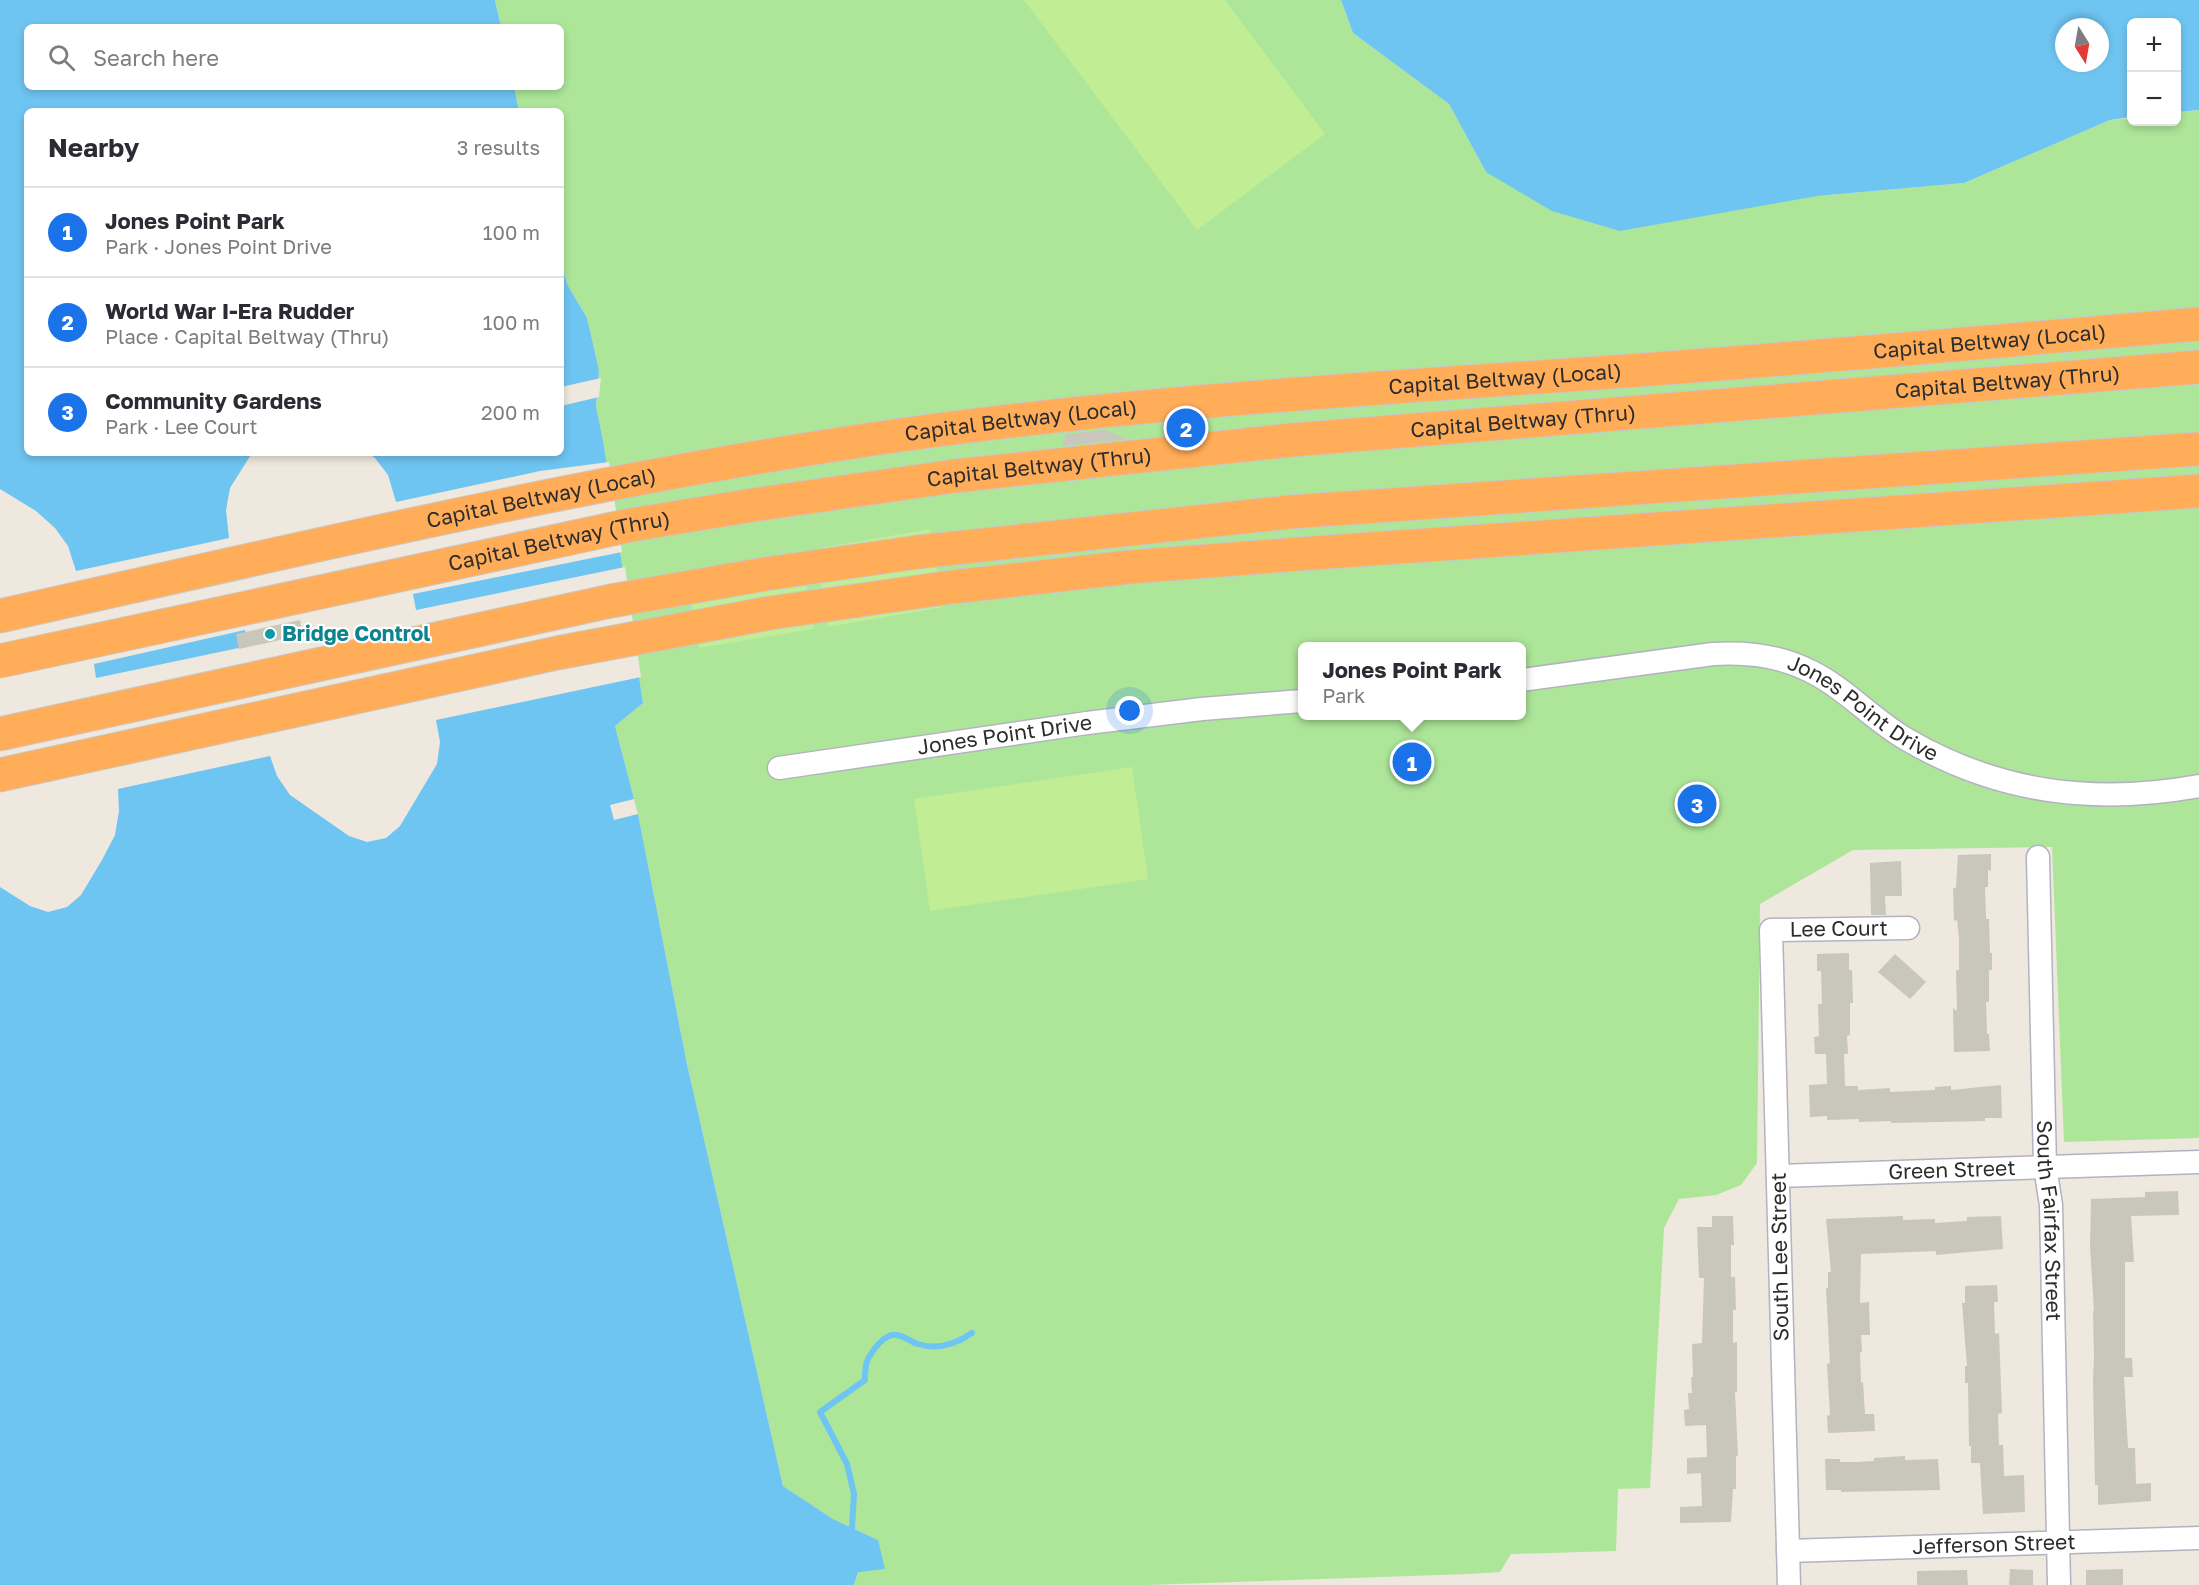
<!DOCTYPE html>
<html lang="en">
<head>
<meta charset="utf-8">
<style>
  :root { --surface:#fff; --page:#f7f7f7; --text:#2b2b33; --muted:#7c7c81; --line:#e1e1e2; --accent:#1a73e8 }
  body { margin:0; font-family:"Golos Text",sans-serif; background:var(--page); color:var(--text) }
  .controls { position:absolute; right:18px; top:18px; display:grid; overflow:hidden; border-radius:9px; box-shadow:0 3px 9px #0003 }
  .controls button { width:54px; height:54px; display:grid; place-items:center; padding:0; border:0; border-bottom:2px solid var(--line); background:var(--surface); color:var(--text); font:30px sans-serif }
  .compass { position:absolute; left:2055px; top:18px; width:54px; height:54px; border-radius:50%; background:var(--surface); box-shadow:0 3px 9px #0003; rotate:169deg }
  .you { position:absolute; left:1130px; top:711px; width:21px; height:21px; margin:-15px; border:4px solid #fff; border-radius:50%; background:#1a73e8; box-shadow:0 0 0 9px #1a73e833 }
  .badge { display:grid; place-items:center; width:39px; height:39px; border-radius:50%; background:var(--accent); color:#fff; font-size:20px; font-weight:700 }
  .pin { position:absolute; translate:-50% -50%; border:3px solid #fff; box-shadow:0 2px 6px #0006 }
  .popup { position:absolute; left:1298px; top:642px; width:228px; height:78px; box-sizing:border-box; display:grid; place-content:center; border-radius:9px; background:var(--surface); filter:drop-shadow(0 2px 4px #0005); font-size:20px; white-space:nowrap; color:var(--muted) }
  .popup b { font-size:22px; color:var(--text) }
  .popup::after { content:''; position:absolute; left:50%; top:100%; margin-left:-12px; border:12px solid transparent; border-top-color:var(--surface) }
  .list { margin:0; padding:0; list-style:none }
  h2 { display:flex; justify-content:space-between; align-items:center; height:78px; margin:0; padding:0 24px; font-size:26px }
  h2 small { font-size:20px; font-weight:400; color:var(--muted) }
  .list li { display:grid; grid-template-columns:39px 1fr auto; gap:18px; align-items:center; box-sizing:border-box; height:90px; padding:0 24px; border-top:2px solid var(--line) }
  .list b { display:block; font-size:22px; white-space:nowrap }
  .list p { margin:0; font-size:20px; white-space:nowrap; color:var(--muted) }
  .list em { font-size:20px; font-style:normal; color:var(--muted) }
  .icon { flex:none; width:33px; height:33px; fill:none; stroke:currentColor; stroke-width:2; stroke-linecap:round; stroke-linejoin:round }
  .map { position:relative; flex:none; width:2199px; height:1585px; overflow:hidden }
  .search { position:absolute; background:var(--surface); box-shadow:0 3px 9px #0003; left:24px; top:24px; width:540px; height:66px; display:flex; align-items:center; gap:15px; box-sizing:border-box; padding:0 21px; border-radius:9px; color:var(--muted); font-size:22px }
  .panel { position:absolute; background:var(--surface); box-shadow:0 3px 9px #0003; left:24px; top:108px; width:540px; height:348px; border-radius:9px }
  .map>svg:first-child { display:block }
</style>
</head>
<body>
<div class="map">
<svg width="2199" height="1585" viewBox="0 0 2199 1585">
  <rect width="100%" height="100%" fill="#eee8de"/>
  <path fill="#ade699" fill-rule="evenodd" d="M495,0H1341L1353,33L1449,104L1486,172L1817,196L1964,183L2110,120L2131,118L2132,122H2176L2177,112L2199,110V1138L2064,1142L2052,847L1853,850L1760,904L1757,1163L1741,1185L1716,1195L1679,1199L1664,1228L1650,1488L1618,1489L1616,1551L1511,1554L1500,1572L1468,1574L1146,1585H854L858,1572L878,1540L833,1519L783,1486L687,1064L638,814L615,726L643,703L604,446L596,406L599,370L587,318L567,284L561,262V111H519L514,87H561V27H501ZM1302,646H1522V716H1302Z"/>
  <g fill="#c1ed95">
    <polygon points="1024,0 1225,0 1325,134 1197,230"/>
    <polygon points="930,529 943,607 828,627 815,549"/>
    <polygon points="801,551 814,629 699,648 686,571"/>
    <polygon points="1132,767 1148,879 930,911 914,799"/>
  </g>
  <g fill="#6fc5f2" fill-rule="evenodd">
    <polygon points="0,0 495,0 501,27 27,27 27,87 514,87 519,111 27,111 27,453 561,453 561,262 567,284 587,318 599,370 596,406 604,446 643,703 615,726 638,814 687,1064 783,1486 833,1519 878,1540 885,1569 858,1572 854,1585 0,1585"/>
    <path d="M1341,0H2199V110L2177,112L2176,22H2132L2131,117L2110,120L1964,183L1817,196L1620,231L1552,211L1486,172L1449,104L1353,33ZM2064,27H2100V63H2064Z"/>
  </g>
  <g fill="#eee8de" fill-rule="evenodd">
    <polygon points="601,378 599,397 561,406 561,387"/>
    <path d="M252,453H368L375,458L388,475L396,502L540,471L609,462L622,552L413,594L416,610L625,567L641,677L436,720L440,742L437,764L400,826L386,838L367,842L349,836L290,795L277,776L270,756L118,789L119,811L115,835L102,860L81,895L67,907L48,912L30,906L0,887V489L36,511L55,528L68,546L76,571L229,538L226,510L230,488ZM245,630L248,646L96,678L94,664Z"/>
    <polygon points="634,799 638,814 614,820 610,805"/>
  </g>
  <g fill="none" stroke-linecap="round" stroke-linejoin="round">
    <path stroke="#6fc5f2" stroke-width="6" d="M852,1528L854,1494L847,1464L820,1412L865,1380C865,1374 865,1367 867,1361C872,1351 884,1333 897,1335C904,1336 911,1342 918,1344C937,1350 956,1344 972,1333"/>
  </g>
  <g fill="#c9c6bc">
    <polygon points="1105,430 1128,439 1062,446 1066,434"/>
    <polygon points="300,620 303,635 239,649 236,634"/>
    <polygon points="1991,854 1991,871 1988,870 1988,887 1985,887 1986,919 1989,919 1990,953 1992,953 1992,970 1989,970 1989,1002 1986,1002 1987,1034 1989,1034 1990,1051 1954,1052 1953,1008 1957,1011 1956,970 1959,970 1959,938 1957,920 1954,921 1953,888 1956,888 1958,855"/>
    <polygon points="1901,861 1902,896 1885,896 1886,915 1871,915 1870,863"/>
    <polygon points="1849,953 1849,970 1852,970 1853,1003 1850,1003 1850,1035 1847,1036 1848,1054 1844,1054 1845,1086 1858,1086 1858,1090 1890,1088 1890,1092 1935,1090 1935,1087 1951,1086 1951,1090 2001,1085 2002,1118 1985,1118 1985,1121 1891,1123 1891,1121 1859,1122 1859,1119 1827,1120 1827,1116 1810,1117 1809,1085 1827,1084 1826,1054 1815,1054 1814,1037 1819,1036 1818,1004 1822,1004 1821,971 1817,971 1817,954"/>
    <polygon points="1895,954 1926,982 1910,999 1878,972"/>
    <polygon points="2178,1191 2179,1215 2131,1216 2134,1262 2125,1262 2125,1358 2132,1358 2133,1377 2124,1377 2128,1448 2135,1448 2136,1484 2151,1483 2151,1501 2098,1505 2098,1485 2095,1485 2093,1378 2094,1359 2093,1311 2094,1311 2090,1247 2091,1199 2145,1197 2145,1192"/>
    <polygon points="1712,1216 1733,1216 1734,1245 1731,1245 1731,1277 1735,1277 1736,1310 1733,1310 1733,1343 1737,1342 1737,1392 1735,1392 1738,1456 1736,1456 1736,1489 1733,1489 1731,1522 1680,1523 1680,1507 1702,1506 1701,1473 1687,1474 1687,1458 1707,1457 1706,1425 1685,1426 1684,1410 1689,1409 1688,1393 1692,1393 1691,1377 1693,1377 1692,1344 1702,1343 1704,1278 1699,1278 1697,1227 1712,1227"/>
    <polygon points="1903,1216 1903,1220 1935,1219 1935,1223 1967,1221 1967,1217 2001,1216 2003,1249 1936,1255 1936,1251 1861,1254 1860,1303 1869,1302 1870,1335 1861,1335 1862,1352 1860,1352 1861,1383 1863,1382 1865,1414 1874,1414 1875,1431 1828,1433 1827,1416 1830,1415 1827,1364 1830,1363 1826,1288 1828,1288 1828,1272 1831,1272 1826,1219"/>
    <polygon points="1997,1285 1998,1302 1994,1302 1995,1334 1999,1333 2002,1413 1998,1414 1999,1445 2003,1445 2004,1476 2024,1475 2025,1512 1983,1514 1980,1463 1971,1463 1971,1446 1969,1446 1968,1383 1965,1383 1965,1366 1967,1366 1962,1303 1965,1303 1965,1286"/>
    <polygon points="1905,1456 1905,1460 1938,1459 1940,1490 1841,1492 1841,1490 1826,1490 1825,1459 1840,1459 1840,1462 1857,1462 1874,1461 1874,1458"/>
    <polygon points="2010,1569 2033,1570 2033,1585 2009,1585"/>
    <polygon points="2123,1569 2123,1585 2086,1585 2086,1570"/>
    <polygon points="1967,1570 1968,1585 1917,1585 1917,1571"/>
  </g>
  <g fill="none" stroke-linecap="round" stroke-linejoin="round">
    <defs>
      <g id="street">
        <path id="s1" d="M1522,680L1713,654C1746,652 1779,655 1810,671C1845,688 1872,719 1906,739C1998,793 2094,805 2199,786"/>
        <path id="s2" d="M779,768L1087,723L1202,709L1302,701"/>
        <path id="s3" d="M2038,857L2045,1167L2051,1205L2059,1585"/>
        <path id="s4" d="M1778,1176L2199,1162"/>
        <path id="s5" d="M1788,1551L2199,1538"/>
        <path id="s6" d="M1789,1585L1771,930L1908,928"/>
      </g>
      <g id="highway">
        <path id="s7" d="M0,616C301,549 602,477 908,434C1137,402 1368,389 1598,373C1799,359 1999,341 2199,324"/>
        <path id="s8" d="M0,661L631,525L753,505L955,476L1292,440L2199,367"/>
        <polyline points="0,734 611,601 765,574 918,552 1290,512 2199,449"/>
        <polyline points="0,775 557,653 770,613 952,587 1130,567 1299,554 2199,491"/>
      </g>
    </defs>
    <use href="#street" stroke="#b2b3c0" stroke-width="25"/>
    <use href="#highway" stroke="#c8c8c8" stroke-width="35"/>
    <use href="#street" stroke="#fff" stroke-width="22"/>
    <use href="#highway" stroke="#ffad58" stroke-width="33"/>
  </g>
  <circle fill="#0f9aa8" stroke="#fff" stroke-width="2" cx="270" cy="634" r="6"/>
  <g text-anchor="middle" stroke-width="4.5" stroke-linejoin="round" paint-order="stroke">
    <g font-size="21" fill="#2c2c2c" stroke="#fff">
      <text dy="7" stroke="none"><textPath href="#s7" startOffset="2012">Capital Beltway (Local)</textPath></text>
      <text dy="7" stroke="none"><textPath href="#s7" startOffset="1526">Capital Beltway (Local)</textPath></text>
      <text dy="7" stroke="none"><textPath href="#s8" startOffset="2030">Capital Beltway (Thru)</textPath></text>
      <text dy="7" stroke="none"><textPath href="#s7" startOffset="1040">Capital Beltway (Local)</textPath></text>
      <text dy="7" stroke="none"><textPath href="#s8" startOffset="1544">Capital Beltway (Thru)</textPath></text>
      <text dy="7" stroke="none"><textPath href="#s8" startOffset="1058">Capital Beltway (Thru)</textPath></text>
      <text dy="7" stroke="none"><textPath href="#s7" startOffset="554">Capital Beltway (Local)</textPath></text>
      <text dy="7" stroke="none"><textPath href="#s8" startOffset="572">Capital Beltway (Thru)</textPath></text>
      <text dy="7" stroke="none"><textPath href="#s1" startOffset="357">Jones Point Drive</textPath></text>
      <text dy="7" stroke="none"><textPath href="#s2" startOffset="228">Jones Point Drive</textPath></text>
      <text dy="7" stroke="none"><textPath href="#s6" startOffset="723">Lee Court</textPath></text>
      <text dy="7" stroke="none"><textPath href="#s4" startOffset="174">Green Street</textPath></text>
      <text dy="7" stroke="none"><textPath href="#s3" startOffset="364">South Fairfax Street</textPath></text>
      <text transform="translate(1780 1257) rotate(-91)" y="7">South Lee Street</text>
      <text dy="7" stroke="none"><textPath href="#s5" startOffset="206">Jefferson Street</textPath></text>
    </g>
    <g font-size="21" font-weight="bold" fill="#0d838f" stroke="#fff" text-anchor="start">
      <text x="282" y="641">Bridge Control</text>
    </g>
  </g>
</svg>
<div class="controls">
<button>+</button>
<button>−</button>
</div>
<svg class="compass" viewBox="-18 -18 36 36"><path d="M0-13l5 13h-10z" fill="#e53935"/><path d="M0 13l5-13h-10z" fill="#7c7c81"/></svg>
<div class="you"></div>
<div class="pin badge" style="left:1412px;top:762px">1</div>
<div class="popup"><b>Jones Point Park</b>Park</div>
<div class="pin badge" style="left:1186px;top:428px">2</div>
<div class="pin badge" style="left:1697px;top:804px">3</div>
<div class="search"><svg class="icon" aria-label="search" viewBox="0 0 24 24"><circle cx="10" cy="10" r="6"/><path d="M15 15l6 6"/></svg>Search here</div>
<section class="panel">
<h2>Nearby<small>3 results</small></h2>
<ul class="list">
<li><span class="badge">1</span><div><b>Jones Point Park</b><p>Park · Jones Point Drive</p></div><em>100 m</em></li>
<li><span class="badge">2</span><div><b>World War I-Era Rudder</b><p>Place · Capital Beltway (Thru)</p></div><em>100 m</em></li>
<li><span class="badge">3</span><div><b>Community Gardens</b><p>Park · Lee Court</p></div><em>200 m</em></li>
</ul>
</section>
</div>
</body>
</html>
